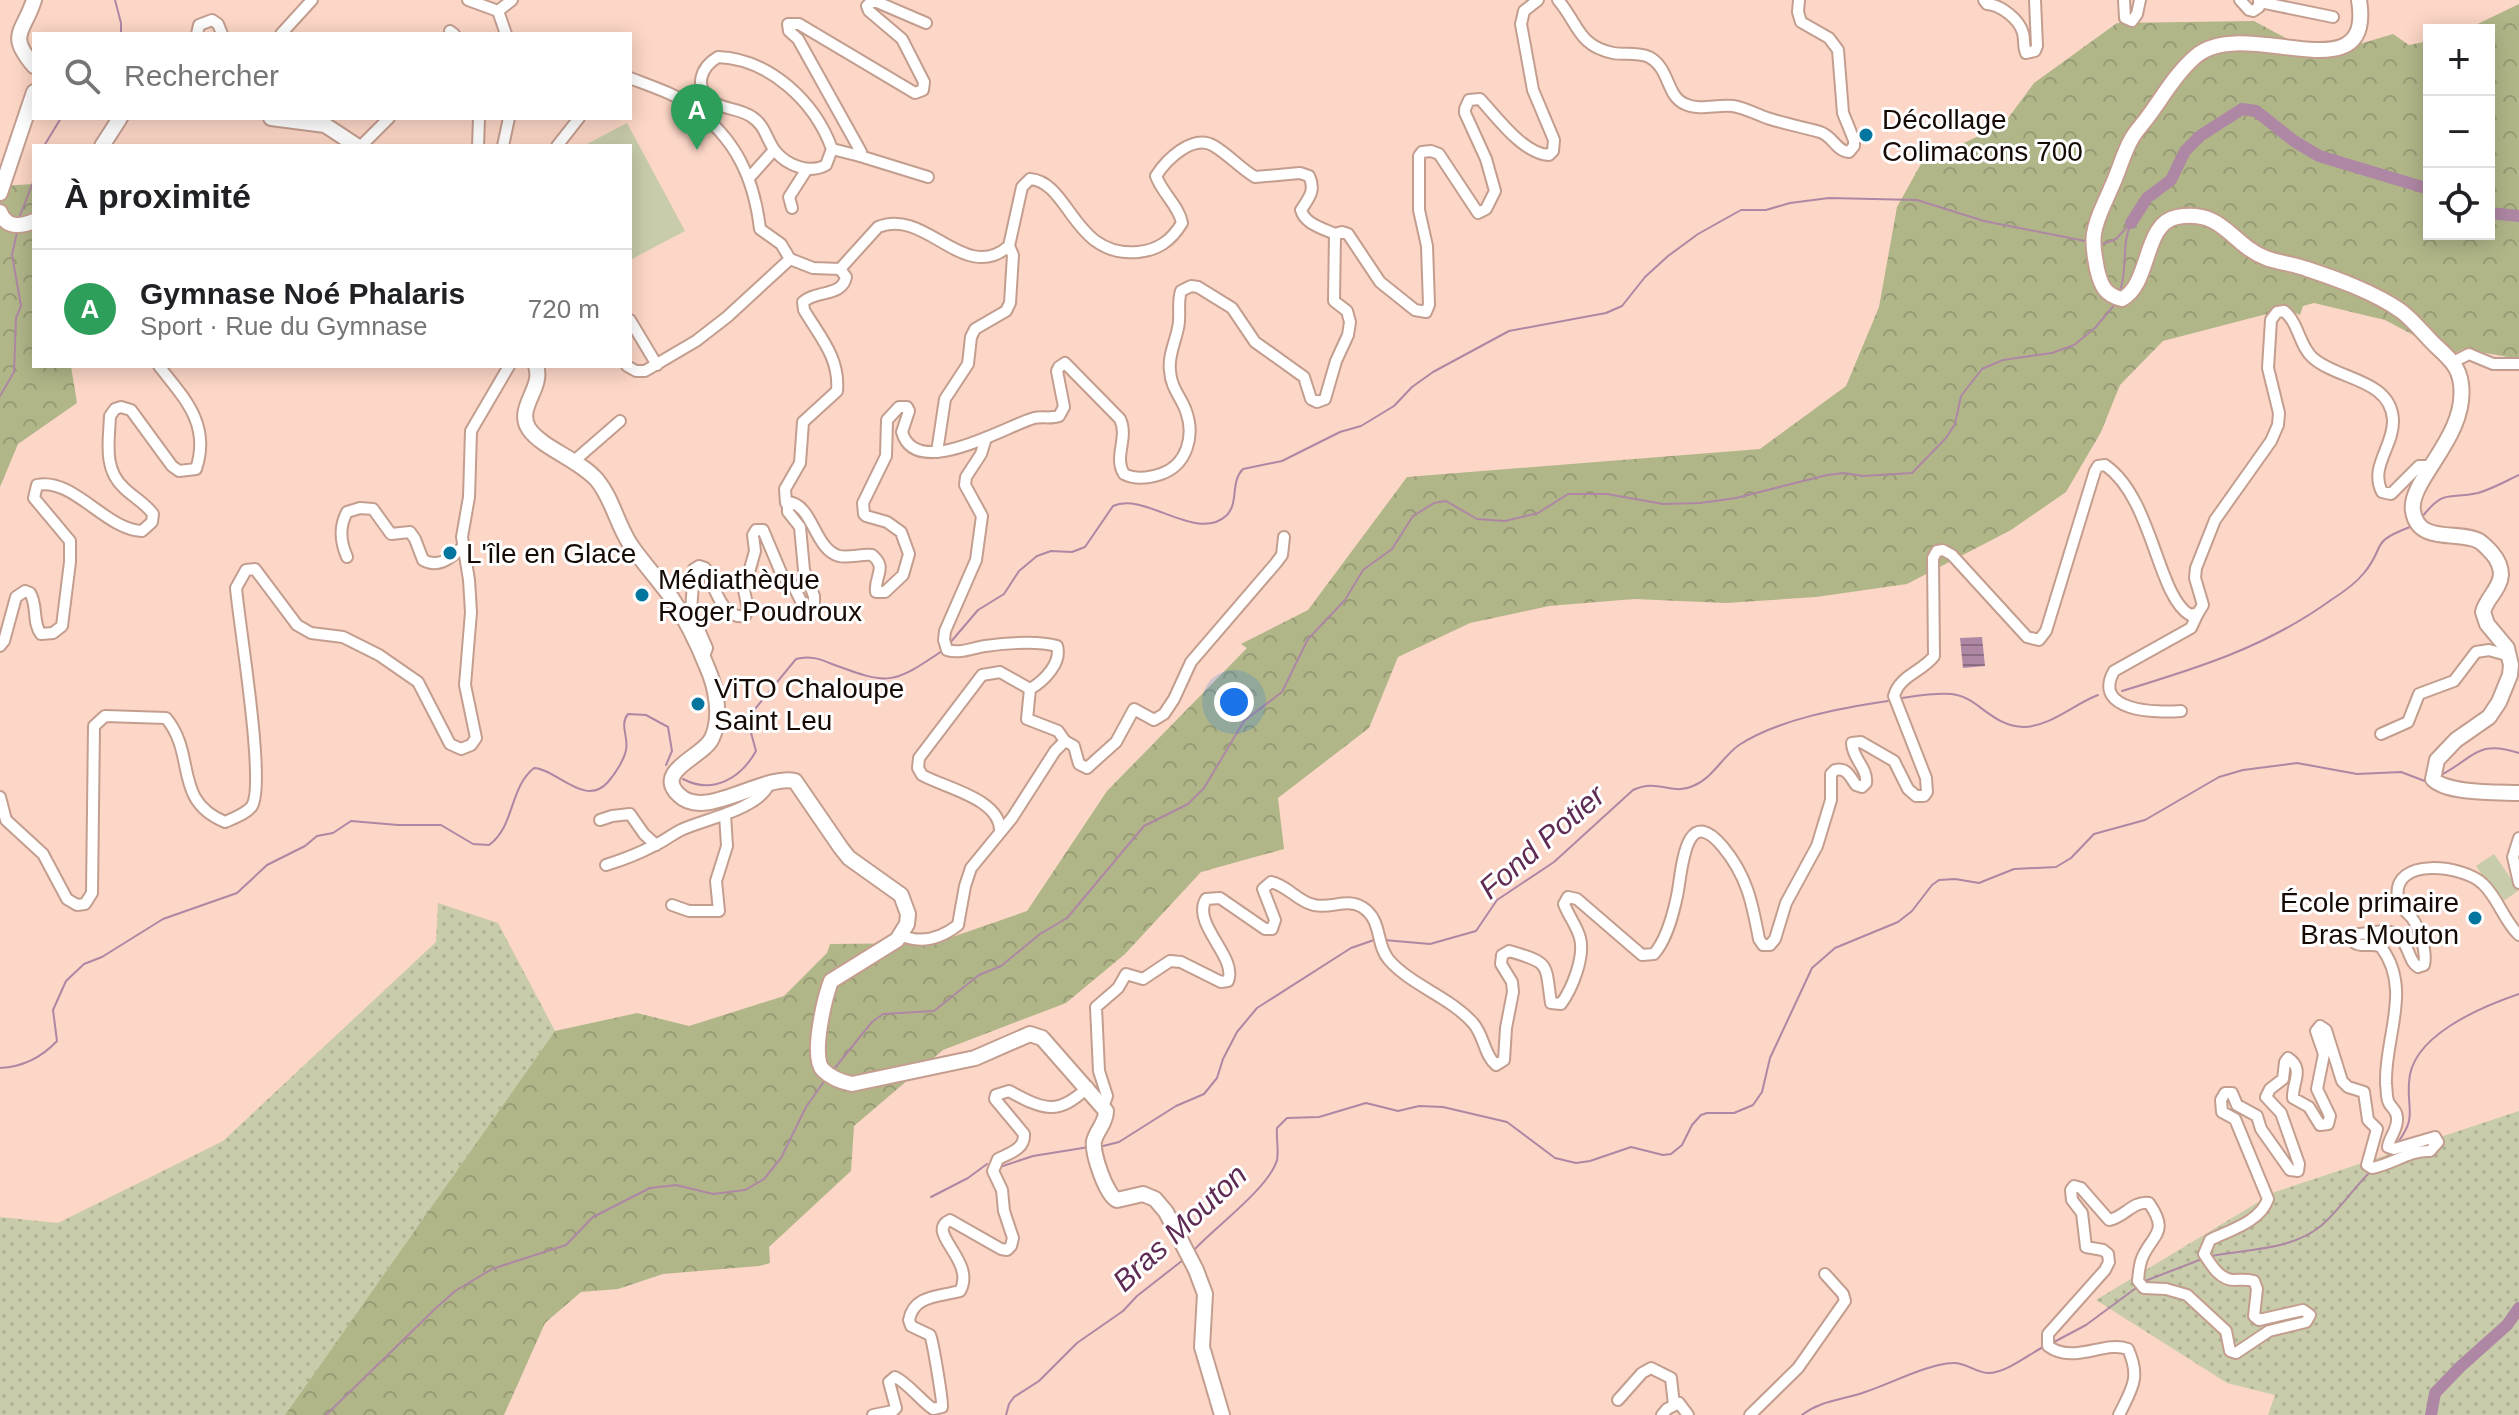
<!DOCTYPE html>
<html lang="fr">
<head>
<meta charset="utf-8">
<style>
  :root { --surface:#fff; --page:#f6f6f6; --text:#202124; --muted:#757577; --line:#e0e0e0; --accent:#0376a0 }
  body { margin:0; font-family:Arial,sans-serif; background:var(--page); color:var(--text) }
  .controls { position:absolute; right:24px; top:24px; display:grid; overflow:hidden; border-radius:0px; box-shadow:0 4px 20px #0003 }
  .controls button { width:72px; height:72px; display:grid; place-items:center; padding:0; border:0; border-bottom:2px solid var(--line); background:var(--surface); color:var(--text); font:40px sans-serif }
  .you { position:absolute; left:1234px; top:702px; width:28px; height:28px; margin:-20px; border:6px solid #fff; border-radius:50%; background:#1a73e8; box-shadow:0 0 0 12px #1a73e833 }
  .badge { display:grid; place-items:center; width:52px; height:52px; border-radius:50%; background:var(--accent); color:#fff; font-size:26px; font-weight:700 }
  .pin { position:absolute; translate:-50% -66px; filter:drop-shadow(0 2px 4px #0008) }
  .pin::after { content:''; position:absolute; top:42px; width:28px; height:24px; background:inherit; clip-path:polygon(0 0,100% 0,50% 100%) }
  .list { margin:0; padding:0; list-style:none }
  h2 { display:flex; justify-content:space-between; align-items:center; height:104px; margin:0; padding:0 32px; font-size:34px }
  h2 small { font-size:26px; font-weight:400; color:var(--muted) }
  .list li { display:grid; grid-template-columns:52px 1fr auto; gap:24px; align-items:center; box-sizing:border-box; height:120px; padding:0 32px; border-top:2px solid var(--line) }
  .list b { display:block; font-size:30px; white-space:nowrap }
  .list p { margin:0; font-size:26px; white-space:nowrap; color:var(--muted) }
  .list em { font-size:26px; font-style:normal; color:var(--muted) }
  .icon { flex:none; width:44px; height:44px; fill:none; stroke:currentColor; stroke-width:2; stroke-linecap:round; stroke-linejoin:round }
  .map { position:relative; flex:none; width:2519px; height:1415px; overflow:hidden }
  .search { position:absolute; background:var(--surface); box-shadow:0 4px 20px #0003; left:32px; top:32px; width:600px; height:88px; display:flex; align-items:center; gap:20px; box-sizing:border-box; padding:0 28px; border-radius:0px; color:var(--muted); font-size:30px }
  .panel { position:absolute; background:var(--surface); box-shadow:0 4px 20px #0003; left:32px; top:144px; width:600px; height:224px; border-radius:0px }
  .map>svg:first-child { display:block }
</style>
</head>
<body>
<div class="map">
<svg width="2519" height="1415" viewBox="0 0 2519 1415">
  <defs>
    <pattern id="green-dots" width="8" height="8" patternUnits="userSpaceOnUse" patternTransform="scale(2)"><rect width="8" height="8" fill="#c8ccaa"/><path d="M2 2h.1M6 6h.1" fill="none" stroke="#abae91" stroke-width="1.8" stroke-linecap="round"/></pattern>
    <pattern id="forest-crowns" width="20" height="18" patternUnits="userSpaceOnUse" patternTransform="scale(2)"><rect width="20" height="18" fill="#b1b689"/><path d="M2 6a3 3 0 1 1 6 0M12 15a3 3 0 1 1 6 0" fill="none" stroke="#989b75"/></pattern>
    <pattern id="water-rules" width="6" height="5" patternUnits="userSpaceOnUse" patternTransform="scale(2)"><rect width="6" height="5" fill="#ae87a4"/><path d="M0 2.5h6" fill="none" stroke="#8d6d84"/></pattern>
  </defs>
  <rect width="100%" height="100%" fill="#fcd6c6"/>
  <g fill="url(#green-dots)">
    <polygon points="438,903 498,923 555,1031 285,1415 0,1415 0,1217 58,1223 223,1141 436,942"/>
    <polygon points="2519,1111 2519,1415 2268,1415 2275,1395 2227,1383 2096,1300 2275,1192"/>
  </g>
  <g fill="url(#forest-crowns)">
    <polygon points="2519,4 2519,359 2463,349 2451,355 2385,320 2314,303 2303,306 2300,315 2286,309 2163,341 2120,385 2101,432 2066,492 2011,530 1907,584 1816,597 1726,603 1634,599 1549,606 1470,623 1398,657 1369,728 1278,798 1284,849 1201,872 1125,954 1066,1003 943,1050 854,1126 851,1171 769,1247 770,1263 759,1266 663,1274 618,1289 581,1292 545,1323 504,1415 285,1415 555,1031 637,1013 689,1026 784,996 827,953 830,944 935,943 1027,911 1107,791 1247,648 1241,644 1308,610 1407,477 1760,449 1846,386 1879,307 1897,207 1922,162 2003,125 2034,83 2117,23 2254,21 2319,56 2393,34 2409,45 2429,41 2429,234 2489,234 2489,30 2465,30"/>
    <polygon points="34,184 34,366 71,366 77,403 18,444 0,487 0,186"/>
  </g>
  <g fill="#c8ccaa">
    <polygon points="627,123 685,231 630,260 630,146 583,146"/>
    <polygon points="2494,854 2519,890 2501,903 2476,866"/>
  </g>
  <polygon fill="url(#water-rules)" points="1982,637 1985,666 1963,668 1960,638"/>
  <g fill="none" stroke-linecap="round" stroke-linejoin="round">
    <g stroke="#ae87a4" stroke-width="2">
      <polyline points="115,0 121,23 121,34"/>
      <polyline points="44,146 61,118"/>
      <polyline points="19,218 34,180"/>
      <polyline points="2103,244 2116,239 2128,226"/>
      <path d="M2120,291C2128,268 2121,245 2131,223"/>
      <polyline points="0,396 14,372 16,318 21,306 12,255 17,232"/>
      <path d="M2422,517C2445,488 2447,500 2478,493C2492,489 2506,481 2519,475"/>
      <path d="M949,644L978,610L1004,594L1019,571L1037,556L1051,551L1072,552L1085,547L1113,506C1145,491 1197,544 1227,515C1239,502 1230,482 1243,469L1282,461L1340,432L1361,426L1394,406L1412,387L1433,372L1509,331L1606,313L1622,306L1645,277L1668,256L1698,234L1741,210H1766L1790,203L1829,198L1917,200L1984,221L2085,241"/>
      <path d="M2122,691C2198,668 2266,647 2331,600C2342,593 2356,583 2364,573C2387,545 2368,543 2410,527"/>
      <path d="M1901,698C1916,696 1943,691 1957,695C1978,699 1994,727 2024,727C2051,726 2074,704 2098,695"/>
      <path d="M2441,775C2474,758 2477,739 2519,753"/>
      <path d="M683,779C713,795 741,778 756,751L750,729L755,709L796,659C809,655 820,659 832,664C888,685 892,685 942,651"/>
      <path d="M1384,940L1430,944L1476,931L1497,900L1554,862L1633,790C1658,778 1672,796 1693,786C1713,778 1722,757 1739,745C1779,719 1841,708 1888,701"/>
      <path d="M0,1068C22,1067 41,1058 57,1041L53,1010L66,981L84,964L102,957L163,919L237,893L267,865L305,846L317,836L333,833L351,821L398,825H441L473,844L489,845C515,826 509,788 534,768C557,769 585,808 608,782C615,774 624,760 626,750C629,737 619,725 628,714L646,715L668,727L672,751L666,765"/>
      <polyline points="834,1069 872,1022 883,1014 934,1011 979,975 1001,966 1040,934 1067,918 1144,826 1188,804 1204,788 1244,721 1282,692 1308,639 1345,600 1363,570 1392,549 1413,516 1434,503 1446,501 1477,519 1505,521 1538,513 1568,494 1607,494 1663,504 1700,503 1736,498 1827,475 1844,473 1863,476 1912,473 1946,438 1955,424 1961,396 1982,369 2003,360 2052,353 2074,345 2095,328 2115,304"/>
      <path d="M2398,1142C2417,1117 2407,1110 2409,1083C2410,1036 2481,1007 2519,994"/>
      <polyline points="1099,1147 1119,1142 1176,1106 1204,1094 1217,1078 1223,1059 1237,1032 1257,1008 1351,948 1374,940"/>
      <polyline points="1000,1167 1033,1156 1089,1147"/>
      <polyline points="931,1197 968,1178 987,1164"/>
      <path d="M1194,1250C1214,1228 1269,1188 1277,1160C1279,1150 1276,1139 1277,1128L1287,1118L1319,1117L1366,1103L1398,1111L1419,1106L1443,1107L1507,1122L1555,1158L1576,1163L1590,1161L1631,1147L1663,1155L1671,1154L1682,1145L1692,1125L1701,1115L1707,1113H1734L1753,1105L1762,1092L1770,1058L1812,968L1835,948L1898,922L1912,911L1932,885L1939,880L1955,879L1979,883L2014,869L2056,867L2071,858L2094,834L2145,820L2219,777L2243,770L2297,763L2357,774L2401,772L2430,783"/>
      <path d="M2212,1256C2248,1249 2293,1250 2322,1225C2339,1210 2353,1189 2369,1173"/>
      <polyline points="2145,1281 2202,1259"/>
      <polyline points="2054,1342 2086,1325 2136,1288"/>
      <polyline points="326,1415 435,1309 455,1291 492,1269 566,1245 593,1217 650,1188 676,1185 713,1194 745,1190 764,1179 781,1158 806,1107 825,1080"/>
      <polyline points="1006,1415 1009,1404 1014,1397 1039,1381 1077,1343 1123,1311 1137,1296 1183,1260"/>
      <path d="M1802,1415C1821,1400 1843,1400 1865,1392C1890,1384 1927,1364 1953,1363C1965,1362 1976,1373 1988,1373C2006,1373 2028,1355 2043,1347"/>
    </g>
    <g stroke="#ae87a4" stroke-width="12">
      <polyline points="2489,213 2519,216"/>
      <polyline points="2131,223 2147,198 2171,180 2185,151 2200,136 2242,109 2256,111 2294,141 2319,156 2429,189"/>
      <polyline points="2431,1415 2435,1393 2460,1367 2507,1325 2519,1308"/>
    </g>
    <defs>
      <g id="minor">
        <polyline points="468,0 498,11"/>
        <path d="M1558,0C1578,23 1578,46 1613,53C1624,55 1637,52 1649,57C1670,68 1666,96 1685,104C1699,111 1717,104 1733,106C1745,108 1756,114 1767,118C1785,124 1803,127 1820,132C1833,136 1836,151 1849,152L1854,146V140L1843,113L1838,50L1829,38L1801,22L1798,12L1799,0"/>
        <path d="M1984,0L1987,4C2001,5 2019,19 2023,33C2025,41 2023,46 2026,53L2035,51L2037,46L2035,0"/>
        <polyline points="2124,0 2125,18 2132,21 2137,14 2140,0"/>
        <polyline points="2240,0 2249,10 2253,11 2259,7 2259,0"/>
        <polyline points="2260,2 2333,17"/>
        <polyline points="450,31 454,34"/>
        <polyline points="197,34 199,25 212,20 218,24 222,34"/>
        <polyline points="281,34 312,0"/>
        <polyline points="506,34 498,11 512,0"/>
        <path d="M718,57C770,59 815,102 832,149L826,165C810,174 788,166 776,152C766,140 766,126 752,117C740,108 723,110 712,101C693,87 701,67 718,57Z"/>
        <path d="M630,78C650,86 676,94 693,107C736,139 754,178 760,229L781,244L790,259"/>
        <polyline points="361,146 389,118"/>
        <polyline points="478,146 479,118"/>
        <polyline points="503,146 509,118"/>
        <polyline points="557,146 579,118"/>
        <polyline points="832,149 860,156 861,152 798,39 789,31 788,24 799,24 915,93 923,90 924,82 902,39 869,11 867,6 871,2 877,2 926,23"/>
        <polyline points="860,156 928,177"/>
        <polyline points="749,178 774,150"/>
        <polyline points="792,208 789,197 807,169"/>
        <path d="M840,269L878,227C926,207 964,285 1009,246L1022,187L1030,179C1070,182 1073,258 1138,252C1158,250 1171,241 1182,223C1179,206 1162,193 1156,176C1166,160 1193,133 1214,146C1229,155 1240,168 1255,177L1300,173L1309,176C1316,190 1309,198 1301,210C1305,224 1322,228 1335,234"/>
        <polyline points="630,320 657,365"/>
        <polyline points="2453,362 2469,354 2493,364 2519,364"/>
        <polyline points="627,366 636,371 645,371 696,341 727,317 790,259"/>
        <path d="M986,438L981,454L966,477L965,485L982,516L976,560L945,631L944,640L947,650C960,654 972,648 985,646C1007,643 1036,640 1057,646C1062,663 1044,681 1030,689"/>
        <polyline points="937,452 945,399 968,364 971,337 975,329 1006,311 1010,303 1013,255 1009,246"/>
        <polyline points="574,461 620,421"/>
        <path d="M786,503L785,489L800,463L803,422L837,391C840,358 820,337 804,310L803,302C816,290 842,297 846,277L840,269L813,268L790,259"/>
        <path d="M347,557C340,541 339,527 347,512L360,508L373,509L391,534L410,532L415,539L423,560C440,569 451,557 463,547"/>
        <path d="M0,646L4,641L16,597L25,591L30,593C38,605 32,623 41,634L53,633L62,626L70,562V541L34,498L37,485C73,477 106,530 142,531L152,522L153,514C145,503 133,497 124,488C103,469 109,441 110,416L115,409L121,407L131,410L172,466L179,471L196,469C211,424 184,398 159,366"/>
        <path d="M703,659L707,648L691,611L694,569L699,566L705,568C714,584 721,620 745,616L748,609L744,590L755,551L753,535L756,530H763L782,575L793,585L802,603L808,607L814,605V596L804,570L800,527L788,512V502C813,504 814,549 839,556C849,558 861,554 872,555C888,568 874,576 876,592H885L903,575L909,554L901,532L887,522L866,516L864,514L863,503L886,456L887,420L899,407H907L909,411L902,432C916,481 1006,426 1034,418C1042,416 1050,419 1059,416L1064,407L1057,371L1059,367L1065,363L1120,419C1129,438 1113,457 1124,474C1136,480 1149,478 1161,474C1187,465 1195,436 1186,411C1181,397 1171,388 1170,371C1168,356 1175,343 1178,328C1181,316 1177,303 1181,291L1191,286L1198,287L1232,308L1255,342L1304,377L1311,399L1317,402L1325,399L1336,361L1348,335L1350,322L1347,311L1334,301L1335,234L1342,232L1348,234L1380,282L1415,310L1426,312L1429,305L1427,246L1419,210V156L1422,152L1431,151L1439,154L1478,213L1486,209L1495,191L1486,159L1465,113V109L1469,100L1480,99C1496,116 1523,154 1549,155L1553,151L1554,140L1533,90L1521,24L1524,11L1538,0"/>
        <path d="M2181,711C2158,713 2091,712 2114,671L2191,628L2198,613"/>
        <polyline points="2381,734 2408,722 2419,694 2454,681 2476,652 2489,650 2510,656"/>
        <polyline points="1065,741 1074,746 1079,764 1087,768 1116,742 1134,709 1154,720 1164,714 1174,699 1191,662 1276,563 1282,555 1284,537"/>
        <path d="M0,797L6,820L43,854L67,899L77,905L85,904L92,893L94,726L105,716L166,718C197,755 172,800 225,822C234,818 246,814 252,806C266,783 239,624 236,588L246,570L255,569L297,625L311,633L343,637L379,655L418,682L450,744L461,749L471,745L476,738L465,685L471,612L469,580L462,537L469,497L471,431L509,366"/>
        <polyline points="600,820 612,816 630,814 644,834 656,845"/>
        <path d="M1000,832C1002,799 945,788 922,775L918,768L919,758L982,675L1000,672L1030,689"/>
        <polyline points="2519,838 2513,857 2519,883"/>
        <path d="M606,865C622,860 638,854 653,846C663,842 671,835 681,830C704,819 758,810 769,784"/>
        <polyline points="672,905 689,911 719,911 716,881 727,846 725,815"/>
        <path d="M900,935C920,944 940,939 958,925L965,886L971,868L1012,818L1055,751L1065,741L1058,731L1027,719L1030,689"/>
        <path d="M1104,1105L1107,1096L1099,1071L1096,1007L1118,988L1126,974L1143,979L1170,961L1181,962L1221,982L1228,981C1238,957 1191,924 1206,899L1220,898L1265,929H1272L1275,920L1263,889L1271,882C1287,885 1298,902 1314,905C1331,909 1346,898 1362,907C1383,920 1375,944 1389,960C1412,986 1450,997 1473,1023C1484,1035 1484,1055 1496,1065L1504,1060L1506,1028L1513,992L1512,982L1501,964L1502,955L1509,951C1551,963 1545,963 1551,1003L1561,1004C1572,989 1585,957 1580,938C1577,926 1568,915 1564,904L1568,897L1577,899L1642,955L1654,954C1667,939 1673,915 1677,896C1682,873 1684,800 1723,847C1747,876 1752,902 1759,939L1763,945H1770L1775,939L1786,903L1817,846L1831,800V774L1835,770C1847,767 1850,777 1856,785L1862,787L1866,783C1868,768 1852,758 1852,743L1861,742L1894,761L1908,789L1916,796H1924L1927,792L1926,778L1894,696C1900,675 1922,672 1934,656L1933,558L1937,551L1943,550L1952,555L2027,637L2039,640L2046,631L2095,471L2098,466L2105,465C2153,498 2157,596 2190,615L2198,613L2203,605L2195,578L2196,568L2215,520L2271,441L2278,425L2279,413L2268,368L2271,320L2277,312L2284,311C2299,323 2299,346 2313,358C2338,380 2391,379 2393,420C2394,446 2369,467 2382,492L2391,494L2419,466H2432"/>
        <polyline points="1618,1400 1642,1373 1651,1368 1671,1378 1674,1405"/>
        <path d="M873,1415L893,1411L896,1408L889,1382L895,1377C908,1383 920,1400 933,1409L942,1407C943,1403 933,1341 930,1335L911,1326L909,1320C914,1295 938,1297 960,1291C977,1261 924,1232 950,1220L1001,1249L1007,1250L1011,1246L1013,1238L1004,1211L1002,1190L993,1171L998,1159C1010,1153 1025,1149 1024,1134L995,1099L996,1095L1009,1091C1044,1110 1058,1116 1088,1087"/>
        <polyline points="1662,1415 1667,1409 1679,1403 1688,1415"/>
        <polyline points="1750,1415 1798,1368 1845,1301 1843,1294 1825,1274"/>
        <path d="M2119,1415C2132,1388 2141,1378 2128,1349C2104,1340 2074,1365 2048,1346V1334L2105,1270L2109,1262L2108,1254L2103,1250L2086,1247L2082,1213L2072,1200L2071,1190L2074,1186L2081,1188L2109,1220C2125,1217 2132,1201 2149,1203C2169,1232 2154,1233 2143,1256C2139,1264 2139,1272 2138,1281L2144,1288L2166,1289L2187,1295L2226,1331L2230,1351L2236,1353L2269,1331L2306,1322L2310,1315L2303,1310L2259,1320L2254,1316L2257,1289L2254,1281C2246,1279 2242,1280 2234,1280C2220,1280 2211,1265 2204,1254L2210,1240C2230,1230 2260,1222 2268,1199L2235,1119L2222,1112L2221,1100L2225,1093H2232L2237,1105L2257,1116L2261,1129L2290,1170L2298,1171L2299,1164L2281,1113L2266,1097L2270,1089L2283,1079L2285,1062L2288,1058C2305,1069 2292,1083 2293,1098L2309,1107L2320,1125L2328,1124L2330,1116L2317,1089L2324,1054L2316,1031L2320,1026L2326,1030L2342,1081L2348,1087L2364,1092L2368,1120L2377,1129L2367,1165L2372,1168C2393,1164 2410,1150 2430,1151L2438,1142L2435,1137L2394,1149L2388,1147C2389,1137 2398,1130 2397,1118C2397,1110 2392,1109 2389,1103C2386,1098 2387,1090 2386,1084C2384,1038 2413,989 2381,947C2373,942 2363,948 2355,943L2354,938L2358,934C2383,932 2397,924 2408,951C2411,958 2412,963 2418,967L2424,965C2427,953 2420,929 2412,918C2406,911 2399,907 2398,898C2391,856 2464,865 2483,884C2498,898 2504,921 2519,935"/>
      </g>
      <g id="major">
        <path d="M2359,0C2375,98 2245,14 2196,56C2176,73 2162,98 2147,118C2142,125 2136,131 2132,138C2123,153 2119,172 2111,188C2105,203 2096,218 2094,234C2092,246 2095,257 2097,269C2101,286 2105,295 2122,299C2151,284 2143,223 2177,217C2224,209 2230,244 2266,258C2279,263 2294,264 2307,269C2337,279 2374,292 2401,311C2413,320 2424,334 2435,345C2448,357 2459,366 2461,384C2468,437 2408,480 2413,511C2418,545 2459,530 2479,541C2484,544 2488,549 2492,553C2498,560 2501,566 2501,575C2500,589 2486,599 2483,612L2487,624L2507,648L2511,665L2510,675L2499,702L2489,717L2456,740L2437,760L2433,779C2447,794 2498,792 2519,793"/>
        <path d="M34,66C7,34 23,34 34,0"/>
        <polyline points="271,118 325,125 357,146"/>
        <polyline points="102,146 120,118"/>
        <polyline points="0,193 34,92"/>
        <path d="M0,212C6,228 20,227 34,221"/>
        <path d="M536,366C544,388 515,408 529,429C542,448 580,460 597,480C612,498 617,524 630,544C643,563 658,579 671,597C685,618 698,644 707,667C716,687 722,717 712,738C704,757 653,770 679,795C705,821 762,774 795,781L841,848L849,858L901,895L908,914L907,924L897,940L831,981C825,997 810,1057 823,1070C831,1078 842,1082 852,1084L975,1058L1030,1034L1042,1038L1106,1111C1106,1123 1097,1130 1094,1141C1092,1153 1106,1195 1117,1200L1143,1194L1155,1199L1166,1212L1196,1270L1205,1294L1202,1347L1222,1415"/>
      </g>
    </defs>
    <use href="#minor" stroke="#c39e8f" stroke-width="14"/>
    <use href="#major" stroke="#c39e8f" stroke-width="18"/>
    <use href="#minor" stroke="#fff" stroke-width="10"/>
    <use href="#major" stroke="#fff" stroke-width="14"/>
  </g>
  <g fill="#0376a0" stroke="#fff" stroke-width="3">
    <circle cx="1866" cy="135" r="8"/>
    <circle cx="450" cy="553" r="8"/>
    <circle cx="642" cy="595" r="8"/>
    <circle cx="698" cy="704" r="8"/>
    <circle cx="2475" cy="918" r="8"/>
  </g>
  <g text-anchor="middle" stroke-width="6" stroke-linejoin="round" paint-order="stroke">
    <g font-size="28" fill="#160a05" stroke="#fff" text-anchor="start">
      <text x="1882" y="129">Décollage<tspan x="1882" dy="32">Colimacons 700</tspan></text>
      <text x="466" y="563">L'île en Glace</text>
      <text x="658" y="589">Médiathèque<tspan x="658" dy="32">Roger Poudroux</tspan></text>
      <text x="714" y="698">ViTO Chaloupe<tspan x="714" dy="32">Saint Leu</tspan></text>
      <text x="2459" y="912" text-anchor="end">École primaire<tspan x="2459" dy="32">Bras Mouton</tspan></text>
    </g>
    <g font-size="30" font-style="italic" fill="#5d2b53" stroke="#fff">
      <text transform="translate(1542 842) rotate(-41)" y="10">Fond Potier</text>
      <text transform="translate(1180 1228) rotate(-43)" y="10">Bras Mouton</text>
    </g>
  </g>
</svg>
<div class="controls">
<button>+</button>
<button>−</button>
<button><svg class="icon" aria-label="locate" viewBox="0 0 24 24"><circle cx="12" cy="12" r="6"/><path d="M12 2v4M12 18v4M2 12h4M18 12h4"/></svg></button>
</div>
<div class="you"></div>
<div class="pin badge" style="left:697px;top:150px;background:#2e9e5b">A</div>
<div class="search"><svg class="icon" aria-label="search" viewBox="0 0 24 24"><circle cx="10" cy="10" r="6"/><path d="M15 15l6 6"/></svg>Rechercher</div>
<section class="panel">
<h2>À proximité<small></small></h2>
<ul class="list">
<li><span class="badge" style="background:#2e9e5b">A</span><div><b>Gymnase Noé Phalaris</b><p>Sport · Rue du Gymnase</p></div><em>720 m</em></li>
</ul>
</section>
</div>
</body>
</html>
